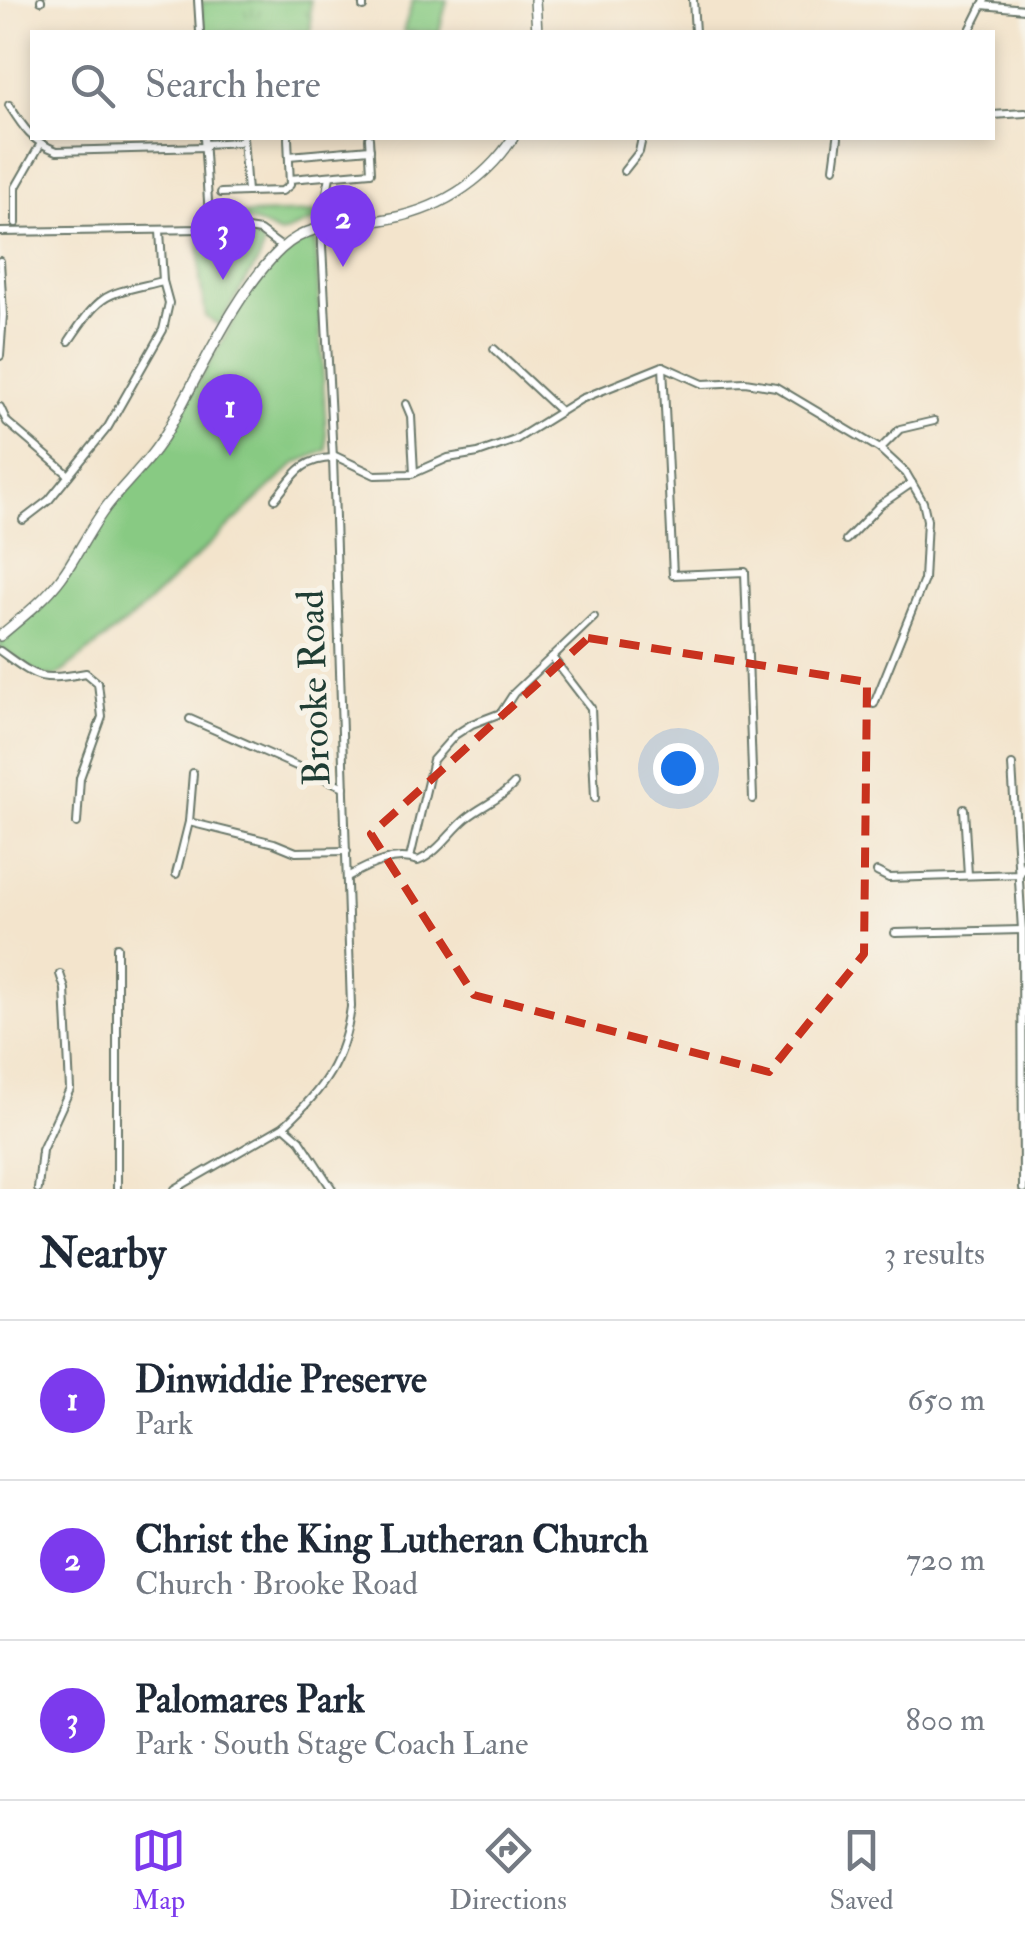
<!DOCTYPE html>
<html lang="en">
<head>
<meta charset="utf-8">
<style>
  :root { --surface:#fff; --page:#f6f6f7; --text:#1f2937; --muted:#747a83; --line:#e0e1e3; --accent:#7c3aed }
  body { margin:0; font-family:"IM FELL Double Pica",serif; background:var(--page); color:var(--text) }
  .you { position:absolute; left:678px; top:768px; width:35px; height:35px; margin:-25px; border:8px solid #fff; border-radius:50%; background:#1a73e8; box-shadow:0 0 0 15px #1a73e833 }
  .badge { display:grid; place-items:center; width:65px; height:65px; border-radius:50%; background:var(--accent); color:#fff; font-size:32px; font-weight:700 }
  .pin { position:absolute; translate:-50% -82px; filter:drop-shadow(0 2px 5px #0008) }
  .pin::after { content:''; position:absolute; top:52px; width:35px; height:30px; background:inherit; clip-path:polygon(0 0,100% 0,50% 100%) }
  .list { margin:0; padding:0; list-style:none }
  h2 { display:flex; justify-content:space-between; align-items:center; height:130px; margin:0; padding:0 40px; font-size:42px }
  h2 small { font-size:32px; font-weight:400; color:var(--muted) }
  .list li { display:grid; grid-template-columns:65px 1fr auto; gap:30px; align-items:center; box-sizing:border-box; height:160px; padding:0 40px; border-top:2px solid var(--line) }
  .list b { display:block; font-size:38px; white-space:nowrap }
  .list p { margin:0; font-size:32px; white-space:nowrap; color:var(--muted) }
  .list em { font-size:32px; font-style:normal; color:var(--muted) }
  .icon { flex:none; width:55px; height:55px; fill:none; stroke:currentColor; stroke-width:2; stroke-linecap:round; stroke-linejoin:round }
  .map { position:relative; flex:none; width:1025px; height:1189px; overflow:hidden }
  .search { position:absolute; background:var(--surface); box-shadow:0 5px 15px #0003; left:30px; right:30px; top:30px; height:110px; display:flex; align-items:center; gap:25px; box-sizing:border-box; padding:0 35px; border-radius:0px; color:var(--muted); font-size:38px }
  .sheet { height:610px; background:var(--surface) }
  nav { display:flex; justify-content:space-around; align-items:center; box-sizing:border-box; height:140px; border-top:2px solid var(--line); background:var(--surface); font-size:28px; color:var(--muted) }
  nav a { display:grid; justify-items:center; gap:5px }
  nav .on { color:var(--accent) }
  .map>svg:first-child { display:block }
</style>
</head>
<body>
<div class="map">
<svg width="1025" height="1189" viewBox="0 0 1025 1189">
  <defs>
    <pattern id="grass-tufts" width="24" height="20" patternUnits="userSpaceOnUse" patternTransform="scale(2.5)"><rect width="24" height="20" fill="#88ca83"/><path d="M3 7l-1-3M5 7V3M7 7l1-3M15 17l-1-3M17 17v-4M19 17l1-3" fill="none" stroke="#6fa56c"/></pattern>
  </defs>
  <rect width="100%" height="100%" fill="#f7f3e8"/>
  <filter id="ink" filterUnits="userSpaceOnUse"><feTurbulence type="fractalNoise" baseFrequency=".01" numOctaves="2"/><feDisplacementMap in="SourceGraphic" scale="20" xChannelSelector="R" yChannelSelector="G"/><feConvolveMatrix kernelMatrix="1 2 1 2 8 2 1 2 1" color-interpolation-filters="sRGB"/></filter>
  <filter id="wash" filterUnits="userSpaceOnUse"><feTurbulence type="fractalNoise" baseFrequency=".0048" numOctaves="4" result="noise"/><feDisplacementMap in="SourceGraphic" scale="40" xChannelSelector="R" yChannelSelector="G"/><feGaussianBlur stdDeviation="2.25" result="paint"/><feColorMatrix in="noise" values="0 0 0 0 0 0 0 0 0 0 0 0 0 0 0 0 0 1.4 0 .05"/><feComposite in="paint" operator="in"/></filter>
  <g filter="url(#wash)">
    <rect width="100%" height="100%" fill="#f3e4cc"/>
    <g fill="url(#grass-tufts)" stroke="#54845c" stroke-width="2.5">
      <polygon points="310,0 311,32 202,32 201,2"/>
      <polygon points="213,209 220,215 318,212 317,220 280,234 257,223 238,219 220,221 213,217"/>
    </g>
    <g fill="#88ca83" stroke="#54845c" stroke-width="2.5">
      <polygon points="413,0 447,0 439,32 403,32"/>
      <polygon points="200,234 249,234 264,243 260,258 219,325 206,317 200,281"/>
      <polygon points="310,236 316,242 327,450 296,463 134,616 57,676 42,677 0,648 0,642 45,602 112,504 169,433 258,278 288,249"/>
    </g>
  </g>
  <g filter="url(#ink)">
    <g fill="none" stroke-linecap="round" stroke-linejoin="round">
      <defs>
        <g id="street">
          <polyline points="198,0 200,32"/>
          <polyline points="363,0 363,7"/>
          <polyline points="693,0 695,32"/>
          <polyline points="41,1 41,0"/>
          <polyline points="982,5 1025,9"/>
          <polyline points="969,32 985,0"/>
          <path d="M9,105C23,127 32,142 57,151L205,147"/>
          <polyline points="992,115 1025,113"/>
          <polyline points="204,138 209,217 216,224 260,231 283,248"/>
          <polyline points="243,138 247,192 282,191 290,185 288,138"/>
          <polyline points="205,144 238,142 242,139"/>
          <polyline points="289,156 370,149"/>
          <polyline points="834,168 838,138"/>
          <polyline points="624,171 639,152 642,138"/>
          <polyline points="290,179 371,172 369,138"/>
          <polyline points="221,193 247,192"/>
          <polyline points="16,223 16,187 40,145"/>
          <polyline points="0,232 204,229 216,224"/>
          <polyline points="0,261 3,315 0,356"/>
          <path d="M69,341C103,290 105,295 163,281"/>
          <polyline points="494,349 560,411"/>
          <polyline points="663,366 673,575 745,572 753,799"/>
          <polyline points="406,404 411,416 414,473"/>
          <polyline points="0,407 7,422 69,475"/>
          <polyline points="880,449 900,429 934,421"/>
          <polyline points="333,455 375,475 412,474 448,458 478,453 515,440 581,399 663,366 703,384 745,382 776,387 880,449 906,473 923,502 927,520 924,580 874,704"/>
          <path d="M275,499C294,476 300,459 333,458"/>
          <polyline points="23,520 49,500 108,427 163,330 169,303 163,281 160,231"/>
          <polyline points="846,540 880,505 912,483"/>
          <path d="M0,651C38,678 38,682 86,673L98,683L102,717L80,778L77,823"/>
          <polyline points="552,657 591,708 595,798"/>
          <polyline points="190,719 344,787"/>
          <polyline points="1012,765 1022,930 1023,1189"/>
          <polyline points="964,809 968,875"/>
          <polyline points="189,822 274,843 296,852 347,851"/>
          <polyline points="410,858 433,760 455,735 472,724 501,713 514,693 594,617"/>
          <polyline points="877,872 889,878 1020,874 1025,863"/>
          <polyline points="176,874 189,822 193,773"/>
          <path d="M349,876C369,865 395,852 418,861C439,852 450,832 467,818C483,805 500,800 514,784"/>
          <polyline points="895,933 1022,930"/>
          <polyline points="117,947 117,1189"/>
          <path d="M284,1126C323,1090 344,1061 351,1007L333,458L321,226L330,176"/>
          <polyline points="38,1189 42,1150 70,1089 65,989 60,974"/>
          <polyline points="175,1189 284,1126 300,1140 332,1189"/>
        </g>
        <g id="secondary">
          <polyline points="535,0 537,32"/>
          <path d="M0,636C21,618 44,601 61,578C79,554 91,525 111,501C130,478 153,457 168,430C199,375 236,291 281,249C310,222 345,225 381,220C436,212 483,183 513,138"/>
        </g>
      </defs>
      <use href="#street" stroke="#697769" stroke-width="10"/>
      <use href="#secondary" stroke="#697769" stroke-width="12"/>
      <use href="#street" stroke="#fff" stroke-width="6"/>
      <use href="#secondary" stroke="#fff" stroke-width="9"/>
    </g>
  </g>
  <path fill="none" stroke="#c8321e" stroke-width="8" stroke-dasharray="20 12" stroke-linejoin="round" d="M588,638L867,682L864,954L769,1072L474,995L371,834Z"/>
  <g text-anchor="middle" stroke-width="10" stroke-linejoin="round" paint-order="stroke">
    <g font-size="38" fill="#1f3d34" stroke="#f7f3e8">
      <text transform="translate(313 688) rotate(-92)" y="13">Brooke Road</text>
    </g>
  </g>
</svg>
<div class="you"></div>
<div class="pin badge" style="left:230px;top:456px">1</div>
<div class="pin badge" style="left:343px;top:267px">2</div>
<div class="pin badge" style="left:223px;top:280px">3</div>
<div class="search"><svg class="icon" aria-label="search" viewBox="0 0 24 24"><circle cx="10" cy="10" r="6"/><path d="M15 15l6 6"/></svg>Search here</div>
</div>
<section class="sheet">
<h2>Nearby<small>3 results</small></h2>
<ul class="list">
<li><span class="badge">1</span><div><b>Dinwiddie Preserve</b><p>Park</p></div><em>650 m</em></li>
<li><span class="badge">2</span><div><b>Christ the King Lutheran Church</b><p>Church · Brooke Road</p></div><em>720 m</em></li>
<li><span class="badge">3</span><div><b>Palomares Park</b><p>Park · South Stage Coach Lane</p></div><em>800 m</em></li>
</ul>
</section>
<nav>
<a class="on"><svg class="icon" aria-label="map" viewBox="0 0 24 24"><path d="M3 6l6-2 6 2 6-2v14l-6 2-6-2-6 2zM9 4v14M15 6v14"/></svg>Map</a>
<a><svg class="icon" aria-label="directions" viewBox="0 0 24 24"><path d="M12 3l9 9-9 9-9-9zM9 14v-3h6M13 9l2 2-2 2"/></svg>Directions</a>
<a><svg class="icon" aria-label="saved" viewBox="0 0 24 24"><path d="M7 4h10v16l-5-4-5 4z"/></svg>Saved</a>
</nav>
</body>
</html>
